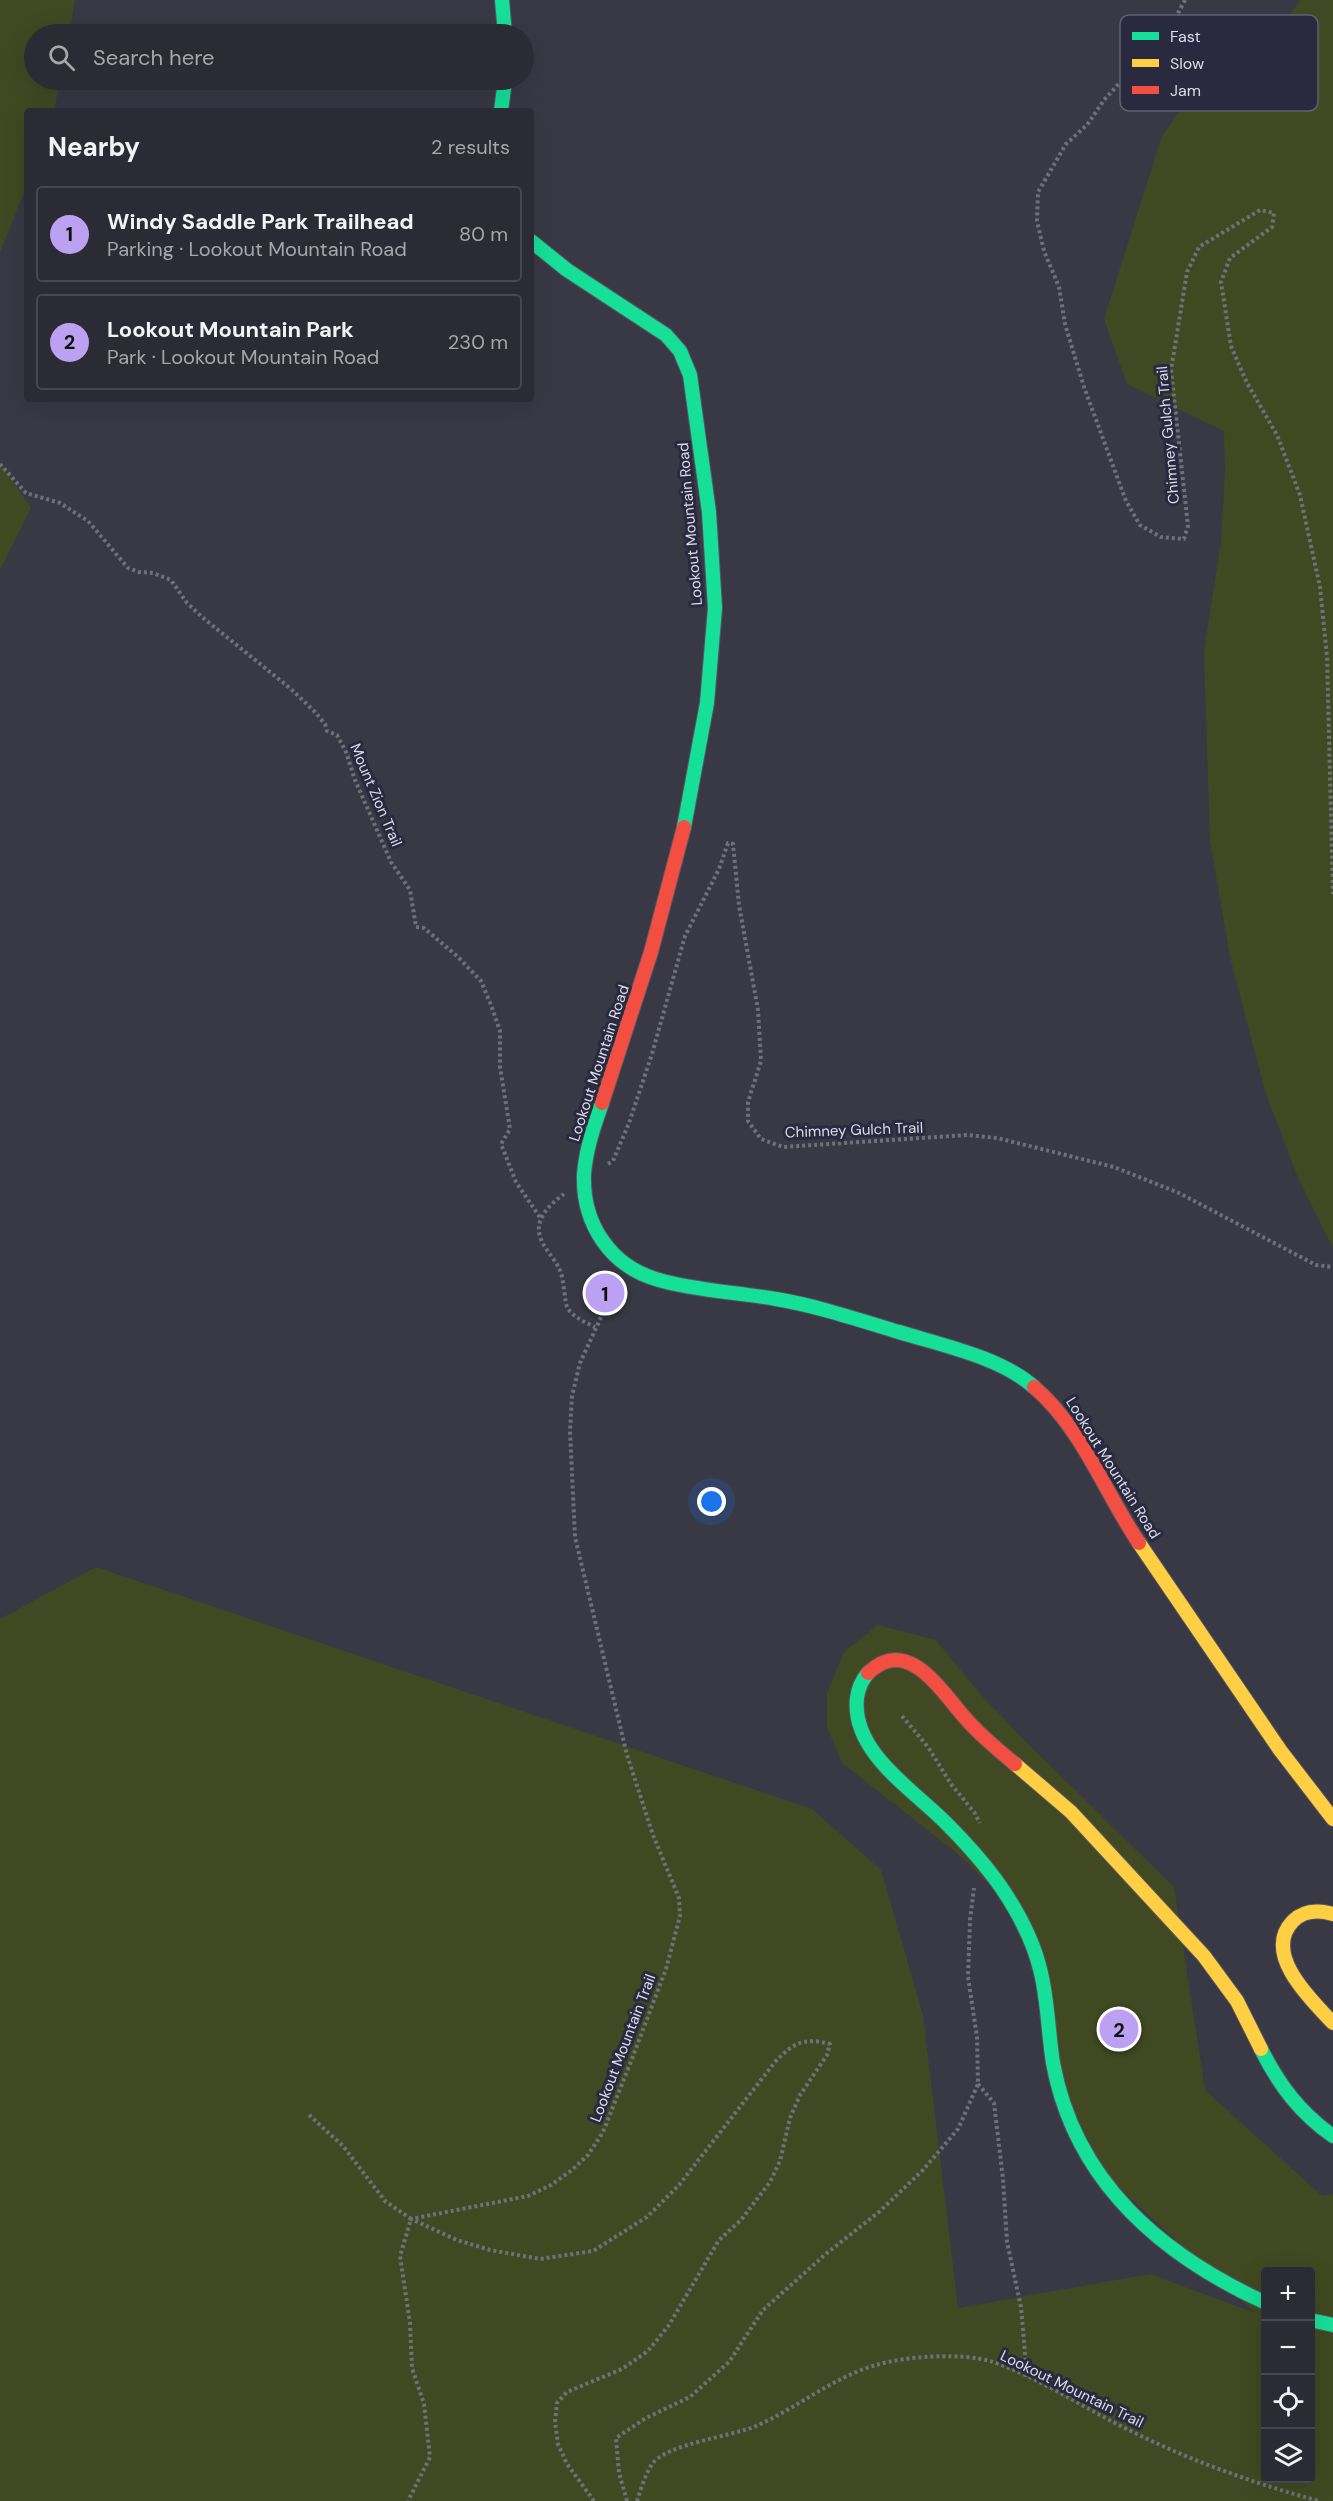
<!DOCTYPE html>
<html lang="en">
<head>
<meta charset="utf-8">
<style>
  :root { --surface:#2a2b34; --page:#32333c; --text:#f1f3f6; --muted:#a5a7ac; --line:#46474f; --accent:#bca0f2 }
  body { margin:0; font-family:"DM Sans",sans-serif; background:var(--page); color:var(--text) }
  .controls { position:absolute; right:18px; bottom:18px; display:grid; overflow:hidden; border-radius:6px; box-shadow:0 6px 24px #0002 }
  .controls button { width:54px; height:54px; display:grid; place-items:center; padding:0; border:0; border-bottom:2px solid var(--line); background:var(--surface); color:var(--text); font:30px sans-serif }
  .you { position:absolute; left:712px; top:1502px; width:21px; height:21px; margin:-15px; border:4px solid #fff; border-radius:50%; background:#1a73e8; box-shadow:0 0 0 9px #1a73e833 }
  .badge { display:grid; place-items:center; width:39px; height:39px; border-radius:50%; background:var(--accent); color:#111; font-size:20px; font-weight:700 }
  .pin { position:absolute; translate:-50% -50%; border:3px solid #fff; box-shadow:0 2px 6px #0006 }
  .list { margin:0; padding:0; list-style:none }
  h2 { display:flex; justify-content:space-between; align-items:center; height:78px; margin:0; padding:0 24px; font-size:26px }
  h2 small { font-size:20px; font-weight:400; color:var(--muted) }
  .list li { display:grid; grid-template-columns:39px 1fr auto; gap:18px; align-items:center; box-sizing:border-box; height:96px; margin:0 12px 12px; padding:0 12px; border:2px solid var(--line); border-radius:6px }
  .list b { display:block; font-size:22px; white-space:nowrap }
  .list p { margin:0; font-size:20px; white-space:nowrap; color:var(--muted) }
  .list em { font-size:20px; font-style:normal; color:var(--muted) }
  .icon { flex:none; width:33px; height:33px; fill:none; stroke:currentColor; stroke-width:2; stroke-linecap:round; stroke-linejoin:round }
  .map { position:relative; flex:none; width:1333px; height:2501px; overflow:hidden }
  .search { position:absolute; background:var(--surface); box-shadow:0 6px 24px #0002; left:24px; top:24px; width:510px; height:66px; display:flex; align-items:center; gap:15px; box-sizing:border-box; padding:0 21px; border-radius:33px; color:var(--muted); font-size:22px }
  .panel { position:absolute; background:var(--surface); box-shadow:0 6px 24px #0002; left:24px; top:108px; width:510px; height:294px; border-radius:6px }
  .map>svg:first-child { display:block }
</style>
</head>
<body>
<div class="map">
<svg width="1333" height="2501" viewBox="0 0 1333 2501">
  <rect width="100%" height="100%" fill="#383945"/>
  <g fill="#414922" fill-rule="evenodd">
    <polygon points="0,0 75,0 69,34 34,34 34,80 60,80 54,111 27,111 27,185 0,252"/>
    <polygon points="1301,0 1333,0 1333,1249 1296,1173 1265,1091 1230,957 1210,841 1204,652 1221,541 1225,473 1224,431 1127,384 1104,319 1162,136 1198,86 1274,34"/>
    <polygon points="0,463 31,508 0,570"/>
    <path d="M96,1567L812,1809L881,1870L923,2015L958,2308L1150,2274L1255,2313L1079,2151L1039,1984L1010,1904L957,1853L842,1763L827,1727V1693L844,1652L878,1625L936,1640L982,1696L1022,1738L1174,1887L1205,2090L1322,2196L1333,2194V2501H0V1619ZM1266,2272H1310V2478H1266Z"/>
  </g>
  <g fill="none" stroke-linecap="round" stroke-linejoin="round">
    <defs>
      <g id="fast">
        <polyline points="502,0 505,34"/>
        <polyline points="501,111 505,80"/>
        <polyline points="531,241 567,270 666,335 680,351 690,375 709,512 715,608 707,703 684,827"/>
        <path d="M602,1103C594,1126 586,1149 584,1174C582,1224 611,1267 659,1280C697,1291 737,1292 776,1299C818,1306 859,1320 899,1332C941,1345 1000,1357 1034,1387"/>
        <path d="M868,1673C862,1680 858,1689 857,1698C851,1751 912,1789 945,1822C966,1843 985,1864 1001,1887C1018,1912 1033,1940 1040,1969C1048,1999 1048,2032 1053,2063C1075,2182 1161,2255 1266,2303"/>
        <path d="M1261,2049C1279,2085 1300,2113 1333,2136"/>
        <polyline points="1310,2320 1333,2325"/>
      </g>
      <g id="slow">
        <polyline points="1139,1543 1280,1750 1333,1819"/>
        <polyline points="1015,1764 1071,1812 1204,1956 1237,2001 1261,2049"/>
        <path d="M1333,1914C1319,1910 1304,1910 1293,1921C1262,1953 1310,1999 1333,2023"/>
      </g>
      <g id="jam">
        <polyline points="602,1103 651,952 684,827"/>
        <path d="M1034,1387C1082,1428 1104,1491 1139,1543"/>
        <path d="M868,1673C909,1634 942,1693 967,1720C981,1736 998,1750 1015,1764"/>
      </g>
    </defs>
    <use href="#fast" stroke="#565661" stroke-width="16"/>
    <use href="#slow" stroke="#565661" stroke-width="16"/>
    <use href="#jam" stroke="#565661" stroke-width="16"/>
    <g stroke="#70707a" stroke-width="4" stroke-dasharray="3 3" stroke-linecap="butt">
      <polyline points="1185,0 1170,28 1104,100 1087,125 1066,144 1038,192 1037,221 1044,251 1059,287 1065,324 1084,387 1126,501 1140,525 1161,537 1184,539 1188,526 1171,370 1187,272 1199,247 1260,210 1274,213 1272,227 1230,258 1221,282 1231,346 1247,383 1277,435 1300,495 1320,587 1327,656 1333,894"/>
      <polyline points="0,464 26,493 60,503 88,521 128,568 139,572 153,573 171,580 187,603 202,617 291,689 315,712 325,724 327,731 337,735 346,752 355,780 391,862 410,890 416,927 424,928 458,957 481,981 491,1005 500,1031 500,1067 510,1129 501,1144 516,1182 541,1219"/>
      <polyline points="608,1164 613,1161 629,1123 652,1054 685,936 719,869 728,843 733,844 739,905 758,1010 761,1061 748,1102 748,1121 761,1139 783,1147 967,1135 997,1138 1114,1167 1179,1193 1316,1265 1333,1267"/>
      <path d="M564,1194C553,1202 537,1216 539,1231C540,1245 553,1256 559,1268C565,1280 564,1303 568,1309C575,1318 585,1322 595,1327"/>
      <polyline points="902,1716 928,1747 951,1784 974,1812 980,1823"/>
      <polyline points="978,2084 994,2103 1003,2179 1007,2242 1021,2307 1027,2377"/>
      <polyline points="309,2115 343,2146 385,2201 411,2219 400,2256 410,2323 412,2368 424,2404 430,2457 408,2501"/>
      <path d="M594,2501L567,2464L558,2444L555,2422L557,2403L567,2392L622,2369L648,2351L669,2325L719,2240L741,2220L770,2182L780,2161L790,2118L800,2095L827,2055L830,2044C804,2037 793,2043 775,2062L679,2185L647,2217L593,2251L540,2259L490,2250L457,2240L411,2219L528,2196L551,2185L572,2170L588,2155L603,2132L630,2064L666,1969L680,1916L679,1898L653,1835L627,1755L575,1537L570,1431L572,1396L580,1363L607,1304"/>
      <polyline points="627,2501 619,2473 616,2438 646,2418 690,2397 729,2362 763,2310 827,2253 879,2212 923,2170 958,2129 978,2084 977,2037 968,1977 970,1920 974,1888"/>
      <path d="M637,2501C641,2489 645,2474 653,2463C666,2445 730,2436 754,2427C796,2409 831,2378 876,2365C907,2356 962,2352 993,2362C1043,2379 1088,2411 1135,2433C1194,2462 1256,2484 1319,2501"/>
    </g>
    <use href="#fast" stroke="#16e098" stroke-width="14"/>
    <use href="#slow" stroke="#ffcf43" stroke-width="14"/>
    <use href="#jam" stroke="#f24e42" stroke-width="14"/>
  </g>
  <g text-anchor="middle" stroke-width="6" stroke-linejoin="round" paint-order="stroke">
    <g font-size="15" fill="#dcddeb" stroke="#292a3f">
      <text transform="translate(1168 435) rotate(-95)" y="5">Chimney Gulch Trail</text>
      <text transform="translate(690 524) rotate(-95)" y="5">Lookout Mountain Road</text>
      <text transform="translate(376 795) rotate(67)" y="5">Mount Zion Trail</text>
      <text transform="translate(599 1063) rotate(-72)" y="5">Lookout Mountain Road</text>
      <text transform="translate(854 1130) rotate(-2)" y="5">Chimney Gulch Trail</text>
      <text transform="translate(1113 1468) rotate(58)" y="5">Lookout Mountain Road</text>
      <text transform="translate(623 2048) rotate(-69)" y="5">Lookout Mountain Trail</text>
      <text transform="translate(1072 2389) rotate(26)" y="5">Lookout Mountain Trail</text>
    </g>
  </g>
  <rect x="1120" y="15" width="198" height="96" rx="9" fill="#292a3f" stroke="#5f6073" stroke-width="1.5"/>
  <rect x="1132" y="32" width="27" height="8" fill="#16e098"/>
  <rect x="1132" y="59" width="27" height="8" fill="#ffcf43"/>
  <rect x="1132" y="86" width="27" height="8" fill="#f24e42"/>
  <g font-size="16" fill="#dcddeb">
    <text x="1170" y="42">Fast</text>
    <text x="1170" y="69">Slow</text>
    <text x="1170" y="96">Jam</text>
  </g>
</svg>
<div class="controls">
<button>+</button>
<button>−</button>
<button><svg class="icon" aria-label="locate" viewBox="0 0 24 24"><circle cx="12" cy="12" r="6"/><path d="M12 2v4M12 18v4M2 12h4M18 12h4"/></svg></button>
<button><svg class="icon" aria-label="layers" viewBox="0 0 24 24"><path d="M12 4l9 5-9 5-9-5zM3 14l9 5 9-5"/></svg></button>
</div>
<div class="you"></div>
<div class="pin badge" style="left:605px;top:1293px">1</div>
<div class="pin badge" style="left:1119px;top:2029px">2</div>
<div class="search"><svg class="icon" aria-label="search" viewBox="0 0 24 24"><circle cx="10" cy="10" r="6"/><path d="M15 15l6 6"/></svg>Search here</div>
<section class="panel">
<h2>Nearby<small>2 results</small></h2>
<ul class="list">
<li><span class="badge">1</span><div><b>Windy Saddle Park Trailhead</b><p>Parking · Lookout Mountain Road</p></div><em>80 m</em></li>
<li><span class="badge">2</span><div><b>Lookout Mountain Park</b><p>Park · Lookout Mountain Road</p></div><em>230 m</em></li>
</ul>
</section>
</div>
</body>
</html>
